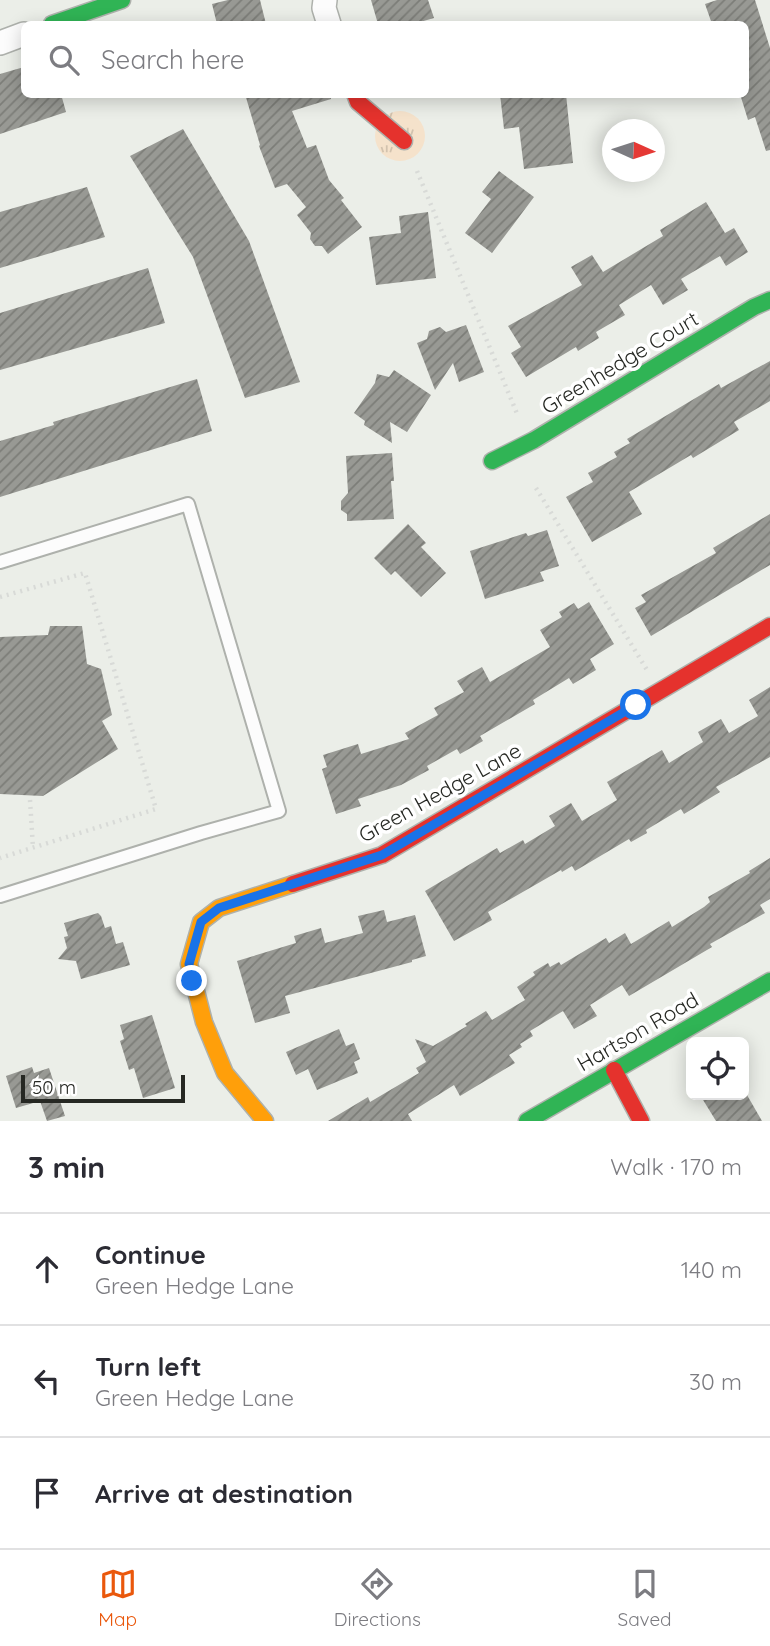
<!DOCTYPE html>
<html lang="en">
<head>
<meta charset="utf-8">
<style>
  :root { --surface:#fff; --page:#f2f2f3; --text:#2b2b33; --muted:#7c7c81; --line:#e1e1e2; --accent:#ea580c }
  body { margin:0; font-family:Quicksand,sans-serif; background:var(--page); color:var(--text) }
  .controls { position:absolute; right:21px; bottom:21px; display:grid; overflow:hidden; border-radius:10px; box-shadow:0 4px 18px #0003 }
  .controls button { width:63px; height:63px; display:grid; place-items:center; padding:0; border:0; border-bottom:2px solid var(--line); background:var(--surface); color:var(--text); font:35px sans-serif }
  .compass { position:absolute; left:602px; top:119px; width:63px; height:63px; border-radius:50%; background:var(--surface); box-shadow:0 4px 18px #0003; rotate:93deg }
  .scale { position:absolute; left:21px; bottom:18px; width:164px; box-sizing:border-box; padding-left:7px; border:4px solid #262823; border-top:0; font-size:19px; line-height:24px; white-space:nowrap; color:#262823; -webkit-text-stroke:5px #fff; paint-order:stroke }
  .stop { position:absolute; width:21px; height:21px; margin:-16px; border:5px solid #1a73e8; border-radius:50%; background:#fff }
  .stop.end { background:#1a73e8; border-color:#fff; box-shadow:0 2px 7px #0008 }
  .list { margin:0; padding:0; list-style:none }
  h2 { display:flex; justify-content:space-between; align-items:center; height:91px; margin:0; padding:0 28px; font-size:30px }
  h2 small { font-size:23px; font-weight:400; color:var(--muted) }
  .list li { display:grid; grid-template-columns:46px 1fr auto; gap:21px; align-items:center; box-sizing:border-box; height:112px; padding:0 28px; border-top:2px solid var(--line) }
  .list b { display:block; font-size:26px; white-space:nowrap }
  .list p { margin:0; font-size:23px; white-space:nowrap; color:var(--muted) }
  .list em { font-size:23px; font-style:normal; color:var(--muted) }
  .icon { flex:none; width:38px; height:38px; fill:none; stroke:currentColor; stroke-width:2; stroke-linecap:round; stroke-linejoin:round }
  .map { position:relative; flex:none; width:770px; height:1121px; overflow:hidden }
  .search { position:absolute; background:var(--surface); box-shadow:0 4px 18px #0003; left:21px; right:21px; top:21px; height:77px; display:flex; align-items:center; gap:18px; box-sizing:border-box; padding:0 24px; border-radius:10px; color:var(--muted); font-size:26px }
  .sheet { height:427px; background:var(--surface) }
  nav { display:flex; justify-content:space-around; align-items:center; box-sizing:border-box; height:98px; border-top:2px solid var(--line); background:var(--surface); font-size:19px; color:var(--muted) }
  nav a { display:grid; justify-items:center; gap:4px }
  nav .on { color:var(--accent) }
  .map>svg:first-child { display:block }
</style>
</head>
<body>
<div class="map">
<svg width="770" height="1121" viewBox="0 0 770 1121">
  <defs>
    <pattern id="grass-tufts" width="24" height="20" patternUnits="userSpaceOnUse" patternTransform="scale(1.75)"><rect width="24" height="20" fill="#f5e2cb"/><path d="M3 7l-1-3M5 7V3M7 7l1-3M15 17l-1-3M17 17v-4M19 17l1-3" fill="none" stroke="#d2c2ae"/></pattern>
    <pattern id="building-hatch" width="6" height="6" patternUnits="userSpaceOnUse" patternTransform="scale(1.75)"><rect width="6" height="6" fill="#989994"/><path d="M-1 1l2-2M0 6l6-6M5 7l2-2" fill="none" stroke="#7c7d78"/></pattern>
  </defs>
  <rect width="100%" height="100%" fill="#ebeee8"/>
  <circle fill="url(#grass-tufts)" cx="400" cy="136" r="25"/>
  <g fill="url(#building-hatch)">
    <polygon points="228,0 260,0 266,24 217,24 212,4"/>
    <polygon points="371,0 428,0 434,18 413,24 378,24"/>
    <polygon points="717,0 755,0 770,48 770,150 766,151 755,117 748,120 740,94 746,94 746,24 712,24 705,4"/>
    <polygon points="24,67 24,94 61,94 66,112 0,134 0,74"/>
    <polygon points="245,94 331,94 331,99 292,111 307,148 316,145 329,180 344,198 341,200 362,227 328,254 322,246 315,246 310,239 311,233 297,215 306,207 287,184 275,188 259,146 260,145"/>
    <polygon points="500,94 566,94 573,163 524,169 519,127 504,129"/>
    <polygon points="183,129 249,241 300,382 245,398 193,257 130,156"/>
    <polygon points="499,171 534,197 492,253 465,233 491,199 482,192"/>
    <polygon points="87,187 105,237 0,268 0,212"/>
    <polygon points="706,202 725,233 734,228 748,252 726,266 720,256 681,279 688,290 663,305 651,285 619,305 625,315 596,332 599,338 578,351 576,347 526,377 511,353 521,347 508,326 582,285 571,267 592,255 603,272 663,236 660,230"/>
    <polygon points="428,212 436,278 376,285 369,237 401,233 399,216"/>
    <polygon points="148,268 165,323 0,370 0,313"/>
    <polygon points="466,325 484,372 459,382 453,363 435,390 417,343 427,339 429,331 440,327 446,332"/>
    <polygon points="770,361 770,401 734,422 739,430 693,458 691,455 629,492 642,514 592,542 566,497 593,482 588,473 617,457 614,452 630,443 627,439 719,384 721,388"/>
    <polygon points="394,370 431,395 407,432 390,422 392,443 364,425 365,421 354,413 375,383 377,374 389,377"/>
    <polygon points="197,379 212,431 0,497 0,441 54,425 53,422"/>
    <polygon points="392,453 394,481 391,481 394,519 347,521 347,514 341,510 341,501 348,493 346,456"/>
    <polygon points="770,514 770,565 651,636 635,608 646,602 641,595 716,553 713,548"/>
    <polygon points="408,524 426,543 421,547 446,573 421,597 395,571 391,575 374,558"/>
    <polygon points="547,530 559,566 540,572 544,581 485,599 470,551 526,533 528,536"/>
    <polygon points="589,602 614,644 590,659 596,670 573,684 569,678 533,700 535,704 480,736 483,741 460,754 457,749 427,766 429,770 401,785 358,799 361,806 336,814 322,769 327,767 323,755 358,744 361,754 409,739 405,733 438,715 434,708 464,692 457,681 482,667 490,682 550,647 540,630 562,617 559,612 574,603 578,609"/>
    <polygon points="50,626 82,626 87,664 101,669 112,715 102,721 118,749 43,796 0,794 0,637 48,635"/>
    <polygon points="770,687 770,757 716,787 720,792 684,814 681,809 646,830 647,833 631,842 629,839 575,871 572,866 562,872 561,870 488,912 492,920 454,941 425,891 497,848 500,853 523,840 525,844 555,826 549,816 571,803 582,821 617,800 607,782 662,750 669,763 703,742 698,732 721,719 729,733 758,716 749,700"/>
    <polygon points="770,858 770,899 760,905 765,913 710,944 712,947 629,996 622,985 590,1005 597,1016 574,1029 563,1011 530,1031 533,1036 520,1044 522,1047 509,1055 515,1063 460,1096 454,1085 408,1114 412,1121 328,1121 368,1097 370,1102 419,1073 416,1068 426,1062 415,1039 433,1046 467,1026 465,1024 486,1011 492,1020 525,1000 517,987 535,975 533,972 548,963 550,967 559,962 561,965 606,938 609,943 625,933 631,944 669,921 672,927 704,907 710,902 708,897 750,873 749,871"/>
    <polygon points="384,910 387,922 415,915 426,956 412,960 412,962 285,996 290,1013 255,1023 237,961 296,943 294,936 321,928 325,943 363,933 358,916"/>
    <polygon points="98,913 101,916 105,928 111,926 116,944 123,942 130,965 81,979 76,961 58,959 67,948 64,937 68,936 64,923"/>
    <polygon points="152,1015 175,1088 143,1098 134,1068 129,1070 120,1041 124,1039 120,1025"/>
    <polygon points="339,1029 346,1046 354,1043 360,1059 354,1062 358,1073 317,1090 308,1069 296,1075 286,1052"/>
    <polygon points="32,1067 34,1073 49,1068 65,1116 47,1121 40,1101 16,1108 6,1076"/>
    <polygon points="700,1095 747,1095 762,1121 716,1121"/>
  </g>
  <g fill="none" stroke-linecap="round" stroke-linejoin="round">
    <defs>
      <polyline id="lane" points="0,562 188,504 279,811 201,833 0,896"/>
      <g id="street">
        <polyline points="325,0 324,8 329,24"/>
        <polyline points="0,43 24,34"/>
      </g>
      <g id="fast">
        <polyline points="52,24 122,0"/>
        <polyline points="492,461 534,440 754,307 770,300"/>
        <polyline points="527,1121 770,981"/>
      </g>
      <polyline id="slow" points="265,1121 225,1073 204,1022 189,964 201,922 219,908 293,884"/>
      <g id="jam">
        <polyline points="355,94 358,102 404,141"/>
        <polyline points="293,884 382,855 770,626"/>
        <polyline points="614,1070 641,1121"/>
      </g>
    </defs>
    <use href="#lane" stroke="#aeb1ac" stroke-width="16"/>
    <use href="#street" stroke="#aeb1ac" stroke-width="26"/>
    <use href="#fast" stroke="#aeb1ac" stroke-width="19"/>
    <use href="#slow" stroke="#aeb1ac" stroke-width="19"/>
    <use href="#jam" stroke="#aeb1ac" stroke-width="19"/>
    <g stroke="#d8dad7" stroke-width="4.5" stroke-dasharray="2 5" stroke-linecap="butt">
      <polyline points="417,171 518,416"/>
      <polyline points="536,488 647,670"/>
      <polyline points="0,597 85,573 156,809 0,858"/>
      <polyline points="30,800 33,848"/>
    </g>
    <use href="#lane" stroke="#fcfcfc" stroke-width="12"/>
    <use href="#street" stroke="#fcfcfc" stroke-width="23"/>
    <use href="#fast" stroke="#30b455" stroke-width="16"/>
    <use href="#slow" stroke="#ff9f0a" stroke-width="16"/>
    <use href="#jam" stroke="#e5322d" stroke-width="16"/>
  </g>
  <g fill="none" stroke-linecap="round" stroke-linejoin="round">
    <polyline stroke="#1a73e8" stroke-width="9" points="192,981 189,964 201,922 219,908 382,855 636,705"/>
  </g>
  <g text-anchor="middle" stroke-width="7" stroke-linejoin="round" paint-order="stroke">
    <g font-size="21" fill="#262823" stroke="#fff">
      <text transform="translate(620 363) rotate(-31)" y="7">Greenhedge Court</text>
      <text transform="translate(440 793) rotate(-29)" y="7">Green Hedge Lane</text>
      <text transform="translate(638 1032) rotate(-30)" y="7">Hartson Road</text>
    </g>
  </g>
</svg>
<div class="controls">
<button><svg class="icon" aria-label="locate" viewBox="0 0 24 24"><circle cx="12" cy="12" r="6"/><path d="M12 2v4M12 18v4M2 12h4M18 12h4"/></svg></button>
</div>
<svg class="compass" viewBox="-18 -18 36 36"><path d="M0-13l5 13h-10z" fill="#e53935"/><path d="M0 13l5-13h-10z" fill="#7c7c81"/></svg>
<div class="scale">50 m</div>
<div class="stop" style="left:636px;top:705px"></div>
<div class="stop end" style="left:192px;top:981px"></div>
<div class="search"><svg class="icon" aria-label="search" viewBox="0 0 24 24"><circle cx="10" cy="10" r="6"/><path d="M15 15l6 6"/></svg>Search here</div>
</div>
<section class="sheet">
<h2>3 min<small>Walk · 170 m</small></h2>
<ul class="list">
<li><svg class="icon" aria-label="ahead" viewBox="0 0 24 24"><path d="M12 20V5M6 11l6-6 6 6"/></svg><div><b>Continue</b><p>Green Hedge Lane</p></div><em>140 m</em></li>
<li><svg class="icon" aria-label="left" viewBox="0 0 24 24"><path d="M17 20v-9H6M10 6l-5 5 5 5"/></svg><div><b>Turn left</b><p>Green Hedge Lane</p></div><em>30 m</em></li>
<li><svg class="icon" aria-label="arrive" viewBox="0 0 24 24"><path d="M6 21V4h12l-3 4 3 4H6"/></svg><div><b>Arrive at destination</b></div></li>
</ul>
</section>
<nav>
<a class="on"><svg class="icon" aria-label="map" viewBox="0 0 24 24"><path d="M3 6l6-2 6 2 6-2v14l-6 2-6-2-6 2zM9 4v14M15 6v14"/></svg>Map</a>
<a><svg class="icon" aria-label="directions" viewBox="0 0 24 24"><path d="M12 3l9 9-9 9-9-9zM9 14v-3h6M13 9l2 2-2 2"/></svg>Directions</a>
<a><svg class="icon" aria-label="saved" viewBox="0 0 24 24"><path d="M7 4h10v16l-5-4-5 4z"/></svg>Saved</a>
</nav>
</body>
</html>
